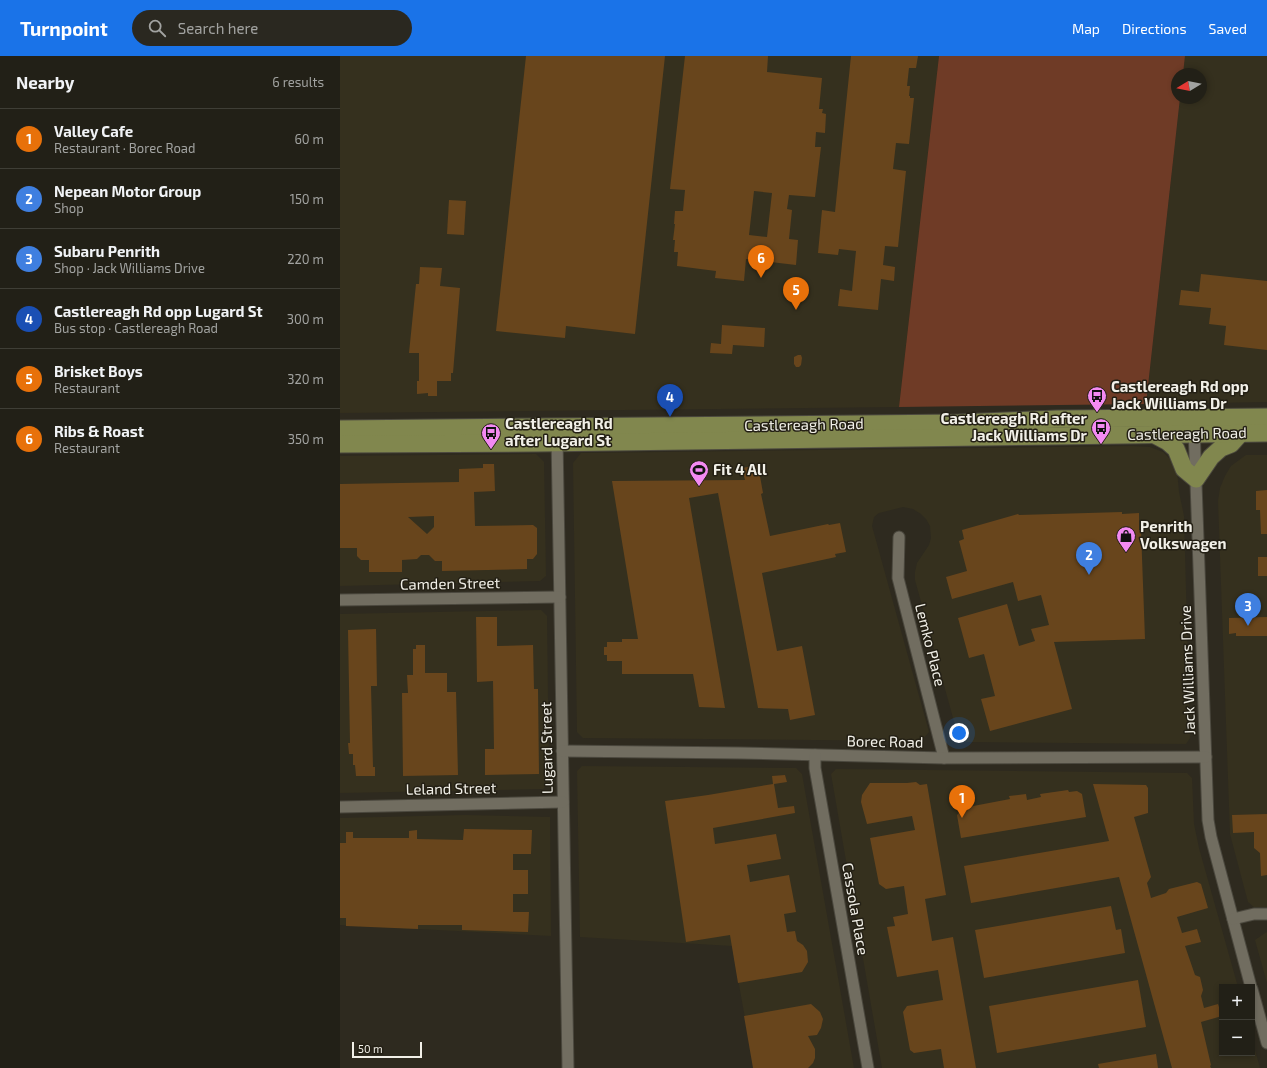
<!DOCTYPE html>
<html lang="en">
<head>
<meta charset="utf-8">
<style>
  :root { --surface:#222017; --page:#2a2820; --text:#f1f3f6; --muted:#a2a3a1; --line:#3f3e36; --accent:#1a73e8 }
  body { margin:0; font-family:"Exo 2",sans-serif; background:var(--page); color:var(--text) }
  .controls { position:absolute; right:12px; bottom:12px; display:grid; overflow:hidden; border-radius:0px; box-shadow:0 2px 6px #0003 }
  .controls button { width:36px; height:36px; display:grid; place-items:center; padding:0; border:0; border-bottom:1px solid var(--line); background:var(--surface); color:var(--text); font:20px sans-serif }
  .compass { position:absolute; left:831px; top:12px; width:36px; height:36px; border-radius:50%; background:var(--surface); box-shadow:0 2px 6px #0003; rotate:260deg }
  .scale { position:absolute; left:12px; bottom:10px; width:70px; box-sizing:border-box; padding-left:4px; border:2px solid #f2f0e8; border-top:0; font-size:11px; line-height:14px; white-space:nowrap; color:#f2f0e8; -webkit-text-stroke:3px #242015; paint-order:stroke }
  .you { position:absolute; left:619px; top:677px; width:14px; height:14px; margin:-10px; border:3px solid #fff; border-radius:50%; background:#1a73e8; box-shadow:0 0 0 6px #1a73e833 }
  .badge { display:grid; place-items:center; width:26px; height:26px; border-radius:50%; background:var(--accent); color:#fff; font-size:13px; font-weight:700 }
  .pin { position:absolute; translate:-50% -33px; filter:drop-shadow(0 1px 2px #0008) }
  .pin::after { content:''; position:absolute; top:21px; width:14px; height:12px; background:inherit; clip-path:polygon(0 0,100% 0,50% 100%) }
  .list { margin:0; padding:0; list-style:none }
  h2 { display:flex; justify-content:space-between; align-items:center; height:52px; margin:0; padding:0 16px; font-size:17px }
  h2 small { font-size:13px; font-weight:400; color:var(--muted) }
  .list li { display:grid; grid-template-columns:26px 1fr auto; gap:12px; align-items:center; box-sizing:border-box; height:60px; padding:0 16px; border-top:1px solid var(--line) }
  .list b { display:block; font-size:15px; white-space:nowrap }
  .list p { margin:0; font-size:13px; white-space:nowrap; color:var(--muted) }
  .list em { font-size:13px; font-style:normal; color:var(--muted) }
  .icon { flex:none; width:22px; height:22px; fill:none; stroke:currentColor; stroke-width:2; stroke-linecap:round; stroke-linejoin:round }
  .map { position:relative; flex:none; width:927px; height:1012px; overflow:hidden }
  header { display:flex; align-items:center; gap:24px; box-sizing:border-box; height:56px; padding:0 20px; background:var(--accent); color:#fff }
  header strong { font-size:19px }
  nav { display:flex; gap:22px; margin-inline-start:auto; font-size:14px }
  .search { width:280px; height:36px; background:var(--page); display:flex; align-items:center; gap:10px; box-sizing:border-box; padding:0 14px; border-radius:22px; color:var(--muted); font-size:15px }
  main { display:flex }
  aside { flex:1; background:var(--surface) }
  .map>svg:first-child { display:block }
</style>
</head>
<body>
<header>
<strong>Turnpoint</strong>
<div class="search"><svg class="icon" aria-label="search" viewBox="0 0 24 24"><circle cx="10" cy="10" r="6"/><path d="M15 15l6 6"/></svg>Search here</div>
<nav><a>Map</a><a>Directions</a><a>Saved</a></nav>
</header>
<main>
<aside>
<h2>Nearby<small>6 results</small></h2>
<ul class="list">
<li><span class="badge" style="background:#e8710a">1</span><div><b>Valley Cafe</b><p>Restaurant · Borec Road</p></div><em>60 m</em></li>
<li><span class="badge" style="background:#3f7fe0">2</span><div><b>Nepean Motor Group</b><p>Shop</p></div><em>150 m</em></li>
<li><span class="badge" style="background:#3f7fe0">3</span><div><b>Subaru Penrith</b><p>Shop · Jack Williams Drive</p></div><em>220 m</em></li>
<li><span class="badge" style="background:#1a4fb4">4</span><div><b>Castlereagh Rd opp Lugard St</b><p>Bus stop · Castlereagh Road</p></div><em>300 m</em></li>
<li><span class="badge" style="background:#e8710a">5</span><div><b>Brisket Boys</b><p>Restaurant</p></div><em>320 m</em></li>
<li><span class="badge" style="background:#e8710a">6</span><div><b>Ribs &amp; Roast</b><p>Restaurant</p></div><em>350 m</em></li>
</ul>
</aside>
<div class="map">
<svg width="927" height="1012" viewBox="0 0 927 1012">
  <rect width="100%" height="100%" fill="#2e2a1f"/>
  <g fill="#35301e">
    <polygon points="0,0 599,0 559,351 0,357"/>
    <polygon points="845,0 927,0 927,346 806,348 840,42 861,42 861,18 843,18"/>
    <polygon points="791,390 810,391 823,396 833,406 837,415 839,436 844,460 850,682 846,688 626,686 618,680 575,524 575,516 577,507 589,489 591,482 590,470 586,463 581,458 573,453 563,451 539,457 534,461 532,470 589,676 581,685 243,682 237,676 233,407 241,397"/>
    <polygon points="196,398 204,406 206,520 200,525 0,530 0,400"/>
    <polygon points="906,399 927,399 927,851 914,851 908,846 890,778 878,445 880,432 885,420 891,410"/>
    <polygon points="201,554 207,560 209,727 203,733 0,737 0,558"/>
    <polygon points="242,710 456,712 462,718 514,1012 414,1012 392,890 240,881 237,715"/>
    <polygon points="496,713 847,717 852,722 854,768 859,792 898,931 882,931 882,997 912,997 912,983 920,1012 542,1012 491,718"/>
    <polygon points="124,759 210,761 211,880 0,869 0,762"/>
    <polygon points="927,876 927,927 915,884 925,877"/>
  </g>
  <polygon fill="#6f3b26" points="599,0 845,0 843,18 837,18 837,42 840,42 806,348 559,351"/>
  <g fill="#68451c" fill-rule="evenodd">
    <polygon points="186,0 325,0 295,278 226,270 225,282 156,275"/>
    <path d="M345,0H428L427,16L482,22L479,53H483L482,57L486,58L485,77L476,76L475,91H481L475,141L449,139L447,153L452,154L449,183L458,184L456,209L406,203L404,225L375,222L376,215L337,210L338,196H334L335,184H333L335,168H334L335,155H343L345,134L330,133ZM414,135L432,137L427,181L409,179Z"/>
    <polygon points="511,0 578,0 576,12 569,12 567,30 570,30 569,40 570,40 570,42 574,42 569,88 556,87 553,113 566,115 558,191 545,190 543,209 555,211 554,225 541,223 538,254 498,250 500,233 512,235 516,195 499,193 498,199 478,197 482,154 495,156"/>
    <polygon points="109,144 126,145 124,179 107,178"/>
    <polygon points="80,211 102,212 100,230 120,232 113,317 111,317 111,325 97,325 97,340 88,340 88,337 77,338 77,325 79,325 79,297 69,297 76,228 79,228"/>
    <polygon points="861,218 927,225 927,294 884,289 886,270 869,268 871,252 839,249 841,234 859,236"/>
    <polygon points="382,269 425,272 424,291 393,289 392,298 370,297 371,287 381,288"/>
    <polygon points="458,299 461,299 462,302 461,309 459,311 456,311 454,308 454,301"/>
    <path d="M143,408H154L155,435L134,436L135,470L193,469L197,472V498L193,503H187V513L102,515V505H95L89,499H81L77,503L62,504V516H29V504H21L17,500V492H0V428L119,426V413L143,412ZM94,460V471L87,478L68,461Z"/>
    <polygon points="418,409 423,437 421,438 430,480 488,468 489,469 500,467 506,496 495,498 496,501 422,517 437,595 462,590 475,659 450,664 448,653 418,652 378,437 349,442 385,652 359,651 353,618 282,618 282,605 267,605 267,599 264,599 264,591 267,591 267,586 282,586 282,583 298,583 272,425 405,424 402,412"/>
    <polygon points="927,434 927,478 921,478 920,454 916,454 916,435"/>
    <polygon points="782,456 782,458 799,457 799,474 801,474 805,583 714,586 732,653 650,675 641,643 655,640 644,598 629,602 618,562 667,548 679,590 695,585 691,573 709,569 701,539 678,545 673,526 612,543 606,521 627,515 619,485 624,483 622,474 678,458 679,459"/>
    <rect x="918" y="501" width="9" height="19"/>
    <polygon points="136,561 157,561 157,590 193,589 194,633 198,633 199,718 145,719 145,693 154,693 153,625 137,626"/>
    <polygon points="927,561 927,580 896,580 896,577 889,578 889,562"/>
    <polygon points="36,573 37,630 31,630 33,711 35,711 35,720 16,720 15,709 13,709 13,698 9,698 8,687 10,687 8,574"/>
    <polygon points="76,589 85,589 85,617 107,617 107,636 116,636 118,719 63,720 62,637 68,637 67,619 73,619 73,593 76,593"/>
    <polygon points="445,719 447,726 434,728 438,752 454,750 455,757 373,772 375,788 436,778 441,803 407,809 410,826 449,819 456,856 444,858 447,876 455,875 457,885 463,889 467,895 468,906 462,916 398,927 390,879 346,886 325,745 368,739 433,728 432,720"/>
    <polygon points="576,726 580,729 587,728 606,839 585,843 592,885 613,881 636,1012 604,1012 601,993 574,997 570,994 563,956 567,950 603,944 598,914 557,921 547,871 555,870 553,861 568,858 564,830 546,833 539,828 530,782 575,774 572,760 527,768 521,746 522,739 530,727 567,727"/>
    <polygon points="753,728 806,729 808,732 808,757 794,761 811,821 807,827 811,842 826,837 829,833 857,826 861,828 868,852 837,861 842,877 857,873 861,886 845,890 855,919 860,921 863,934 861,940 864,952 878,948 882,960 861,966 871,1009 870,1010 871,1012 832,1012 779,821 631,847 624,810 769,785"/>
    <polygon points="728,734 729,736 737,735 742,738 746,761 621,782 617,759 621,755 628,754 628,751 670,743 669,740 686,738 687,744 701,741 700,738"/>
    <polygon points="927,758 927,819 921,820 920,797 914,792 914,776 893,777 892,759"/>
    <polygon points="124,773 192,774 191,798 173,798 173,814 188,814 188,838 173,838 173,856 189,856 188,876 122,874 122,869 78,869 78,873 6,870 6,862 0,862 0,787 6,787 6,776 13,776 13,782 69,782 69,775 77,774 77,783 123,784"/>
    <polygon points="771,850 776,874 781,873 785,897 644,922 635,874"/>
    <polygon points="798,924 806,971 657,997 649,950"/>
    <polygon points="471,948 480,956 483,963 481,972 477,979 468,980 475,993 475,1002 473,1007 468,1012 413,1012 404,960"/>
    <polygon points="816,998 818,1012 759,1012 758,1008"/>
  </g>
  <g fill="none" stroke-linecap="round" stroke-linejoin="round">
    <defs>
      <g id="street">
        <polyline points="854,371 868,764 871,781 911,931"/>
        <polyline points="217,381 228,1012"/>
        <polyline points="559,481 558,522 604,702"/>
        <polyline points="0,544 220,541"/>
        <polyline points="222,695 400,697 604,702 866,701"/>
        <polyline points="475,699 475,712 528,1012"/>
        <polyline points="0,751 223,746"/>
        <polyline points="893,863 914,858 927,858"/>
        <polyline points="912,933 927,987"/>
      </g>
      <g id="primary">
        <polyline points="0,373 619,367 717,363 927,361"/>
        <polyline points="815,379 828,386 836,393 844,413 856,423 871,401 881,392 891,388 900,378"/>
        <polyline points="0,388 198,387 927,377"/>
      </g>
    </defs>
    <use href="#street" stroke="#4b483e" stroke-width="13"/>
    <use href="#primary" stroke="#4b483e" stroke-width="19"/>
    <use href="#street" stroke="#716d60" stroke-width="11"/>
    <use href="#primary" stroke="#81874e" stroke-width="17"/>
  </g>
  <defs>
    <symbol id="bus-pin" viewBox="-11 -11 22 30"><path d="M0 17L-7.5 6A9.5 9.5 0 1 1 7.5 6Z" fill="#f38af2" stroke="#242015"/><path d="M-5-6H5V4H4V6H2V4H-2V6H-4V4H-5ZM-3.5-4V0h7V-4ZM-3.5 1.2v1.5H-2V1.2ZM2 1.2v1.5H3.5V1.2Z" fill="#111"/></symbol>
    <symbol id="stadium-pin" viewBox="-11 -11 22 30"><path d="M0 17L-7.5 6A9.5 9.5 0 1 1 7.5 6Z" fill="#f38af2" stroke="#242015"/><path d="M0-5a6.5 5 0 1 0 0 10a6.5 5 0 1 0 0-10ZM-3.5-1.8h7v3.6h-7Z" fill="#111"/></symbol>
    <symbol id="shop-pin" viewBox="-11 -11 22 30"><path d="M0 17L-7.5 6A9.5 9.5 0 1 1 7.5 6Z" fill="#f38af2" stroke="#242015"/><path d="M-5-2.5h2.3a2.7 3.5 0 0 1 5.4 0H5L5.5 6h-11ZM-1.5-2.5h3a1.5 2.3 0 0 0-3 0Z" fill="#111"/></symbol>
  </defs>
  <g fill-rule="evenodd">
    <use href="#bus-pin" x="746" y="329" width="22" height="30"/>
    <use href="#bus-pin" x="750" y="361" width="22" height="30"/>
    <use href="#bus-pin" x="140" y="366" width="22" height="30"/>
    <use href="#stadium-pin" x="348" y="403" width="22" height="30"/>
    <use href="#shop-pin" x="775" y="469" width="22" height="30"/>
  </g>
  <g text-anchor="middle" stroke-width="3" stroke-linejoin="round" paint-order="stroke">
    <g font-size="15" font-weight="bold" fill="#f2f0e8" stroke="#242015" text-anchor="start">
      <text x="771" y="336">Castlereagh Rd opp<tspan x="771" dy="17">Jack Williams Dr</tspan></text>
      <text x="747" y="368" text-anchor="end">Castlereagh Rd after<tspan x="747" dy="17">Jack Williams Dr</tspan></text>
      <text x="165" y="373">Castlereagh Rd<tspan x="165" dy="17">after Lugard St</tspan></text>
      <text x="373" y="419">Fit 4 All</text>
      <text x="800" y="476">Penrith<tspan x="800" dy="17">Volkswagen</tspan></text>
    </g>
    <g font-size="15" fill="#f2f0e8" stroke="#242015">
      <text transform="translate(464 369) rotate(-1)" y="5">Castlereagh Road</text>
      <text transform="translate(847 378) rotate(-1)" y="5">Castlereagh Road</text>
      <text transform="translate(110 528) rotate(-1)" y="5">Camden Street</text>
      <text transform="translate(590 589) rotate(76)" y="5">Lemko Place</text>
      <text transform="translate(848 614) rotate(-92)" y="5">Jack Williams Drive</text>
      <text transform="translate(545 686) rotate(1)" y="5">Borec Road</text>
      <text transform="translate(207 692) rotate(-91)" y="5">Lugard Street</text>
      <text transform="translate(111 733) rotate(-1)" y="5">Leland Street</text>
      <text transform="translate(515 853) rotate(80)" y="5">Cassola Place</text>
    </g>
  </g>
</svg>
<div class="controls">
<button>+</button>
<button>−</button>
</div>
<svg class="compass" viewBox="-18 -18 36 36"><path d="M0-13l5 13h-10z" fill="#e53935"/><path d="M0 13l5-13h-10z" fill="#a2a3a1"/></svg>
<div class="scale">50 m</div>
<div class="you"></div>
<div class="pin badge" style="left:622px;top:762px;background:#e8710a">1</div>
<div class="pin badge" style="left:749px;top:519px;background:#3f7fe0">2</div>
<div class="pin badge" style="left:908px;top:570px;background:#3f7fe0">3</div>
<div class="pin badge" style="left:330px;top:361px;background:#1a4fb4">4</div>
<div class="pin badge" style="left:456px;top:254px;background:#e8710a">5</div>
<div class="pin badge" style="left:421px;top:222px;background:#e8710a">6</div>
</div>
</main>
</body>
</html>
